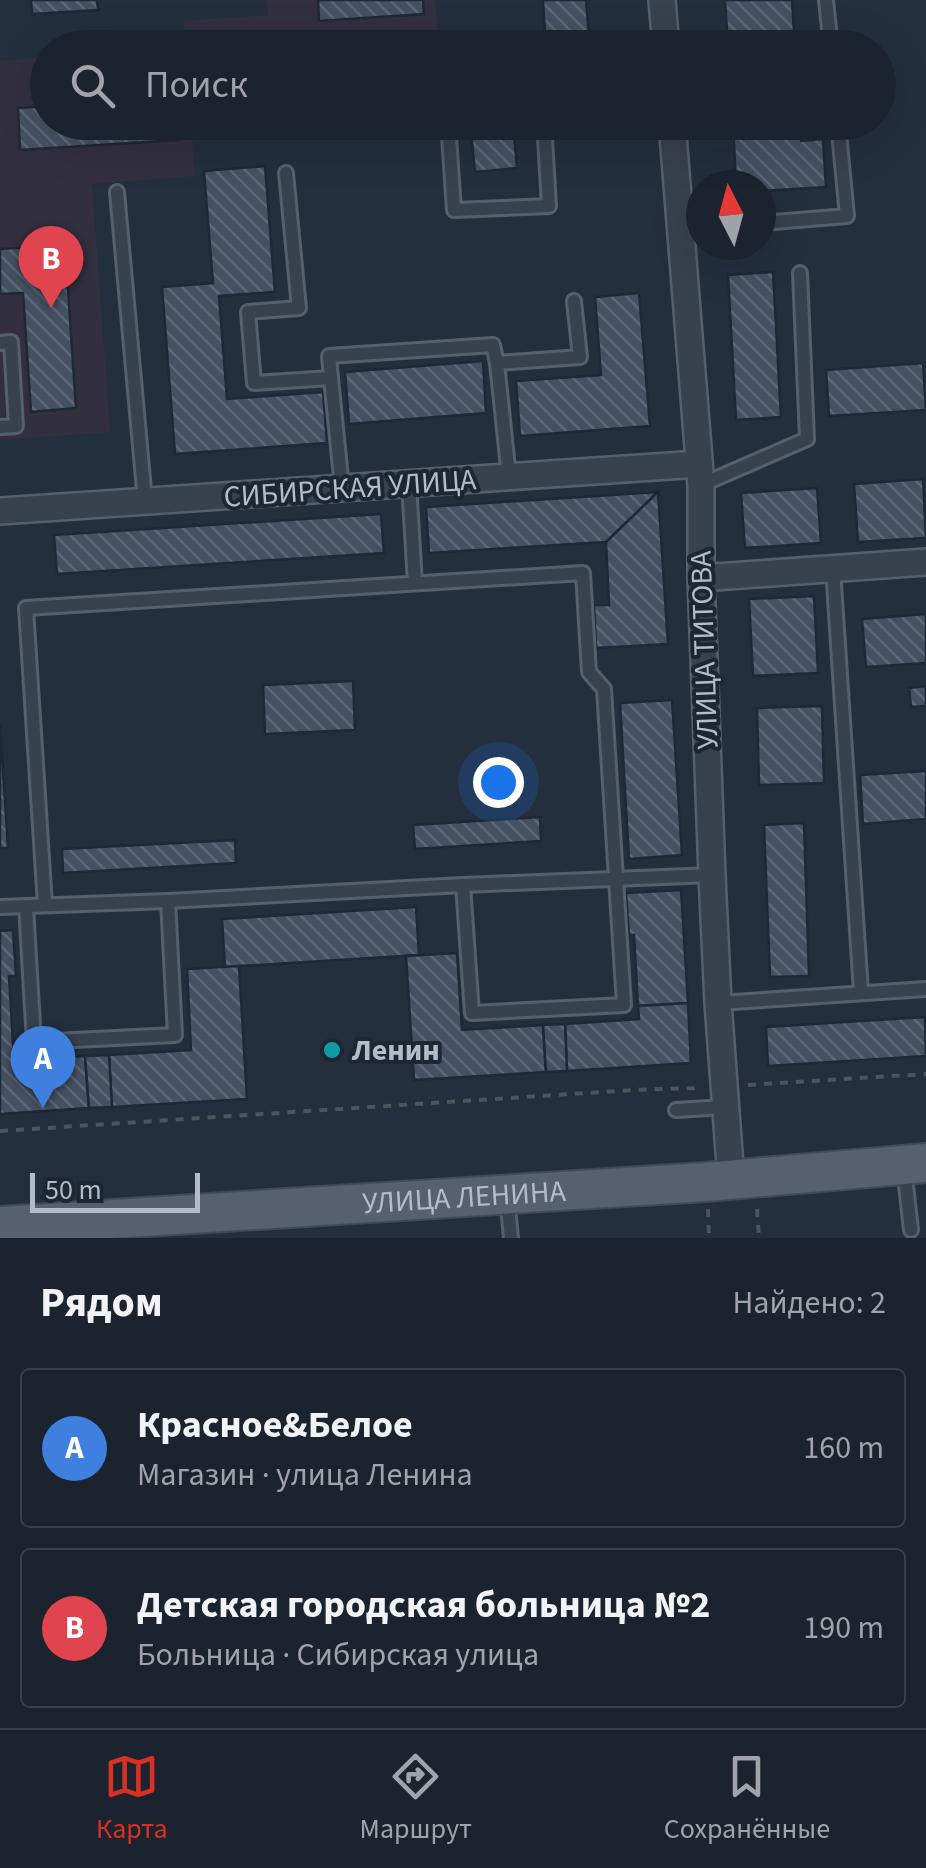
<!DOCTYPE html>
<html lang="ru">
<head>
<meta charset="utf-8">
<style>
  :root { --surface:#1b232e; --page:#242b36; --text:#f1f3f6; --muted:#a0a4aa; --line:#39404a; --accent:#d93025 }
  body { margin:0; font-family:"Source Sans 3",sans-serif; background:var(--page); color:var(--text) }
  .compass { position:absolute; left:686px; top:170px; width:90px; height:90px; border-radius:50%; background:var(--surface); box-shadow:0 10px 40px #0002; rotate:354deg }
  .scale { position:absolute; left:30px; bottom:25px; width:170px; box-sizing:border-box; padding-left:10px; border:5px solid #b4bcc9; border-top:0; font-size:28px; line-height:35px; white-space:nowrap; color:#b4bcc9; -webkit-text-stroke:8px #1d2633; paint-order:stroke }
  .you { position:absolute; left:498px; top:782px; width:35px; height:35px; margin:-25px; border:8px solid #fff; border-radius:50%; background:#1a73e8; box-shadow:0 0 0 15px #1a73e833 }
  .badge { display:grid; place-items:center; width:65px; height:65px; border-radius:50%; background:var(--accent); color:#fff; font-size:32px; font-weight:700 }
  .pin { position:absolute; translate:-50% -82px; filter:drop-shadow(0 2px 5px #0008) }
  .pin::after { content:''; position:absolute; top:52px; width:35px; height:30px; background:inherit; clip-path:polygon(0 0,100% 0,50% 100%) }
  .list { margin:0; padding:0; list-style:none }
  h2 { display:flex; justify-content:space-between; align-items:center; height:130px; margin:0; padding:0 40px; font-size:42px }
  h2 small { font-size:32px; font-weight:400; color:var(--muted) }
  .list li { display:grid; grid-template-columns:65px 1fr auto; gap:30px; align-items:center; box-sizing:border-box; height:160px; margin:0 20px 20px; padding:0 20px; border:2px solid var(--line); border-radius:10px }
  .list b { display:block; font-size:38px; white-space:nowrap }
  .list p { margin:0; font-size:32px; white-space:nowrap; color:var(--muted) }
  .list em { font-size:32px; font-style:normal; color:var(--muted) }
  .icon { flex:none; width:55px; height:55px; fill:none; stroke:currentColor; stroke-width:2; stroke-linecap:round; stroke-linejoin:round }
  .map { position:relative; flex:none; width:926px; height:1238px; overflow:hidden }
  .search { position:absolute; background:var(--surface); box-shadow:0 10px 40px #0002; left:30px; right:30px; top:30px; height:110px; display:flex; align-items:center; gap:25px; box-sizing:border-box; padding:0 35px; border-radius:55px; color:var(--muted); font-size:38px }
  .sheet { height:490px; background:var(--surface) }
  nav { display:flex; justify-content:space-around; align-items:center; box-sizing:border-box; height:140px; border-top:2px solid var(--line); background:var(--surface); font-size:28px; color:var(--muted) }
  nav a { display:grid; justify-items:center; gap:5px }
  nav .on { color:var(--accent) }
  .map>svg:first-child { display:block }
</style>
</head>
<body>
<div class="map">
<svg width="926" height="1238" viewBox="0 0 926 1238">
  <defs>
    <pattern id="building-back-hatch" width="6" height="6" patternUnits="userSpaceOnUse" patternTransform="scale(2.5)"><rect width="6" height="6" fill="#455162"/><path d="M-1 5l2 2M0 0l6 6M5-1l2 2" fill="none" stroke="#5d6877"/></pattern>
  </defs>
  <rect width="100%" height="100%" fill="#242f3e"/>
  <g fill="#32303f">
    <polygon points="267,0 435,0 440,46 177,48 185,46 183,21 268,15"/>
    <polygon points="47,57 48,122 191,123 195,176 92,184 110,432 0,440 0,61"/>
  </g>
  <g fill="url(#building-back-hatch)" stroke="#1f2835" stroke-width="2.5">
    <polygon points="31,0 97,0 98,10 32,14"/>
    <polygon points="318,0 423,0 424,14 319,21"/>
    <polygon points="543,0 586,0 589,36 626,33 627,48 546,48"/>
    <polygon points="725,0 792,0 795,48 728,48"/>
    <polygon points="506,36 507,48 464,48 463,40"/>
    <polygon points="48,106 48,122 176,122 178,140 20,150 18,108"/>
    <polygon points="470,122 513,122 517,168 475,172"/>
    <polygon points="733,122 800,122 801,141 823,139 826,187 761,191 761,185 736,185"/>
    <polygon points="265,166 275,292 219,296 227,399 323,392 327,443 175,454 162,287 213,283 204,171"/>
    <polygon points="65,245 76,408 31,412 23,293 0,294 0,249"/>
    <polygon points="773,272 781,417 736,420 728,275"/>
    <polygon points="639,293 650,426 520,436 516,381 601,375 595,297"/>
    <polygon points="483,361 486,413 349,424 345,372"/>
    <polygon points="923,363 926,410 829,416 826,370"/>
    <polygon points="923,479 926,538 858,542 854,484"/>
    <polygon points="817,488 821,543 745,548 741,493"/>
    <polygon points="658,492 606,542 429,553 426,507"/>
    <polygon points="658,492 668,644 596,648 594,605 609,605 606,542"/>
    <polygon points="381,514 384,553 57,574 54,535"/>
    <polygon points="814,596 818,673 753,676 749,599"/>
    <polygon points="926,614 926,663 866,667 862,619"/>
    <polygon points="353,681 355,730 265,734 263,685"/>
    <polygon points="926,686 926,706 911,707 909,688"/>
    <polygon points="672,700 682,855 629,859 620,703"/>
    <polygon points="822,706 824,783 759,785 757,708"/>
    <polygon points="0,724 8,848 0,848"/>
    <polygon points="926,771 926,819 863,824 860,775"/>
    <polygon points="540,817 541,841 415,849 413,825"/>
    <polygon points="804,823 809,976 770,977 764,825"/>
    <polygon points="235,840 236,863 63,873 62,849"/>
    <polygon points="681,890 688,1003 638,1006 634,935 629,935 626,893"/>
    <polygon points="416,907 419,955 225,967 222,919"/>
    <polygon points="13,930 16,976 9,976 14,1061 85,1056 89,1108 0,1114 0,931"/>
    <polygon points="457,953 462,1030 543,1025 546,1072 414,1080 406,956"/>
    <polygon points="239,966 247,1099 112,1107 109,1055 191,1050 187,969"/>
    <polygon points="688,1003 691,1063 567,1071 565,1024 639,1019 638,1006"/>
    <polygon points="925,1017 926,1056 768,1066 766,1027"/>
    <polygon points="565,1024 567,1071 546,1072 543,1025"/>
    <polygon points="109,1055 112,1107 89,1108 85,1056"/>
  </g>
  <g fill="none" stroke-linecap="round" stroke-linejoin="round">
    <defs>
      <g id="lane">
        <polyline points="826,0 831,48"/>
        <polyline points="448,122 454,210 549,206 544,122"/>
        <polyline points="286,173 299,308 248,312 254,383 331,378 342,488"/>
        <polyline points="117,192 145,501"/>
        <polyline points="761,223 847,216 838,122"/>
        <polyline points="680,229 701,227"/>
        <polyline points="0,343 11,342 16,426 0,427"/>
        <polyline points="331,378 329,356 493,345 497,363"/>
        <polyline points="509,477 497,363 580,357 574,301"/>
        <polyline points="409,484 415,583"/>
        <polyline points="701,485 807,439 800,273"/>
        <polyline points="833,569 861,992"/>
        <polyline points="463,885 712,875"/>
        <polyline points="26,906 34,1042 175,1035 168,901"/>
        <polyline points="0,907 168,901 463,885 472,1013 624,1005 604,689 589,672 583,573 26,608 45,905"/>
        <polyline points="718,1003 926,989"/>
        <polyline points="676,1110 725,1107"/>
        <polyline points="904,1167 911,1230"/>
        <polyline points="507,1196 511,1238"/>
      </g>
      <g id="street">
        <polyline points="662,0 666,48"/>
        <polyline points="672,122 701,485 701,578 712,875 718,1003 731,1179"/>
        <polyline points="0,511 699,464"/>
        <polyline points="701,578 926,562"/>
      </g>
      <g id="primary">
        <path id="s1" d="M0,1226L705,1182L926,1163"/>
      </g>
    </defs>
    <use href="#lane" stroke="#565f6c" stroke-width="18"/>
    <use href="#street" stroke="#565f6c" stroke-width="30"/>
    <use href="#primary" stroke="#414a57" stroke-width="42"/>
    <g stroke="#44595c" stroke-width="4" stroke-dasharray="8 8" stroke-linecap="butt">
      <polyline points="748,1085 926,1074"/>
      <polyline points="0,1131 633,1090 699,1088"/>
      <polyline points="708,1209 709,1238"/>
      <polyline points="757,1209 759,1238"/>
    </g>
    <use href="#lane" stroke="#38414e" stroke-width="12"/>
    <use href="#street" stroke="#38414e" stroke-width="25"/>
    <use href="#primary" stroke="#56606e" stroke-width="38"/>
  </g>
  <circle fill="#0f9aa8" stroke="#1d2633" stroke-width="4" cx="332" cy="1050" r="10"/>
  <g text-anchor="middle" stroke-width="8" stroke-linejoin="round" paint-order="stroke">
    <g font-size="30" fill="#b4bcc9" stroke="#1d2633">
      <text transform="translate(350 488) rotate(-4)" y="10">СИБИРСКАЯ УЛИЦА</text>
      <text transform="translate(704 650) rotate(-92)" y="10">УЛИЦА ТИТОВА</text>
      <text dy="10" stroke="none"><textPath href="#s1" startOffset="465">УЛИЦА ЛЕНИНА</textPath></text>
    </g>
    <g font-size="30" font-weight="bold" fill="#b4bcc9" stroke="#1d2633" text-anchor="start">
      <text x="352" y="1060">Ленин</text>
    </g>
  </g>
</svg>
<svg class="compass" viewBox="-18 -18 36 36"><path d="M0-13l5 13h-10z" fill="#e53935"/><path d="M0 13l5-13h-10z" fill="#a0a4aa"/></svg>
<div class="scale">50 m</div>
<div class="you"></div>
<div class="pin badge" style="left:43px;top:1108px;background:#3f7fe0">A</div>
<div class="pin badge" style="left:51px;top:308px;background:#e0444e">B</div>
<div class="search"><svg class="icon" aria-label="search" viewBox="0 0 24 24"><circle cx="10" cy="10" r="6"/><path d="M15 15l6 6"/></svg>Поиск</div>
</div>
<section class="sheet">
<h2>Рядом<small>Найдено: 2</small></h2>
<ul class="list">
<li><span class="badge" style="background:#3f7fe0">A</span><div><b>Красное&amp;Белое</b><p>Магазин · улица Ленина</p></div><em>160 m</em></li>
<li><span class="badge" style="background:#e0444e">B</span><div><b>Детская городская больница №2</b><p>Больница · Сибирская улица</p></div><em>190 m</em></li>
</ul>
</section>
<nav>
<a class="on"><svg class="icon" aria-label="map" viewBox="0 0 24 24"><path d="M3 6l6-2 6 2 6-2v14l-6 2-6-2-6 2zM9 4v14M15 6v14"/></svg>Карта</a>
<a><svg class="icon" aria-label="directions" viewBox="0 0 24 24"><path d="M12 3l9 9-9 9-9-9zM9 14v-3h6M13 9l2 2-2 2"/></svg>Маршрут</a>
<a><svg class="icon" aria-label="saved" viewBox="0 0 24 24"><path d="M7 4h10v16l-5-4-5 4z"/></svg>Сохранённые</a>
</nav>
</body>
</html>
